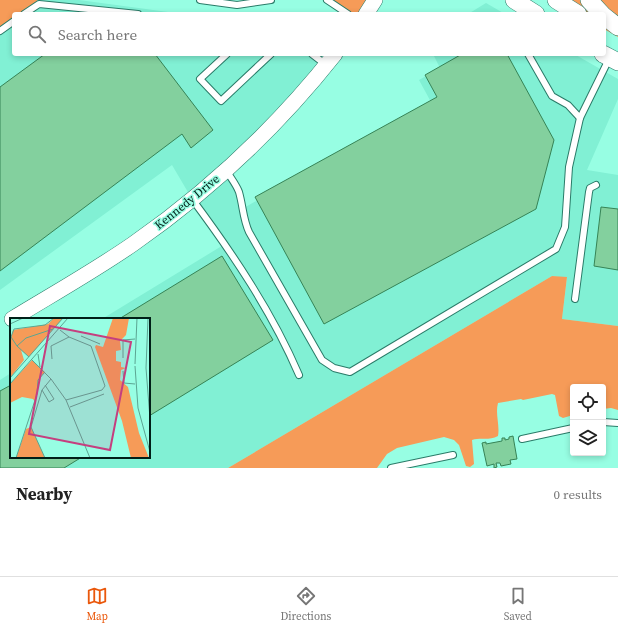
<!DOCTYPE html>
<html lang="en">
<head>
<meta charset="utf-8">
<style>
  :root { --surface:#fff; --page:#f6f6f6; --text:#222; --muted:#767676; --line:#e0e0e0; --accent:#ea580c }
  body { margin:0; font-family:"Source Serif 4",serif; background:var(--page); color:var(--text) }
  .controls { position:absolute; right:12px; bottom:12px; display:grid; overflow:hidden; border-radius:4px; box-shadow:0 2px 6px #0003 }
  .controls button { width:36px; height:36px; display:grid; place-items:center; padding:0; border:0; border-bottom:1px solid var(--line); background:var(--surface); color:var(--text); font:20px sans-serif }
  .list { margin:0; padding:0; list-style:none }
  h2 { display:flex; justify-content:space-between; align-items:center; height:52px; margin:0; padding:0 16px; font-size:17px }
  h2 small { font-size:13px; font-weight:400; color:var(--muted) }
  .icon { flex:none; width:22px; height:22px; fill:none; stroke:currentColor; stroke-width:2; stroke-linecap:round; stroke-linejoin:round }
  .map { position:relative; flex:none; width:618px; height:468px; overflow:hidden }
  .search { position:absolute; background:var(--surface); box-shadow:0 2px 6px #0003; left:12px; right:12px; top:12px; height:44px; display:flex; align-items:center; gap:10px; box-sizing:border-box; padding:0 14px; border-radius:4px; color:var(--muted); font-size:15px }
  .sheet { height:108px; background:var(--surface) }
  nav { display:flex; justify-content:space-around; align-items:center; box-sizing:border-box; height:56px; border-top:1px solid var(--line); background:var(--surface); font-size:11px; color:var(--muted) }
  nav a { display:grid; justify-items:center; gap:2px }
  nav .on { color:var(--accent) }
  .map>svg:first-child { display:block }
</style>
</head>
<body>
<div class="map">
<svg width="618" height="468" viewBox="0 0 618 468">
  <rect width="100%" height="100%" fill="#97fee3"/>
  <g fill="#81f0d4">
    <polygon points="23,0 79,0 183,14 14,14 14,54 312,54 327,65 226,170 242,209 431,102 419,80 440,68 433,54 574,54 618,79 618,99 587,170 618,175 618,326 562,319 567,278 552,276 228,468 0,468 0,380 11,373 11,457 149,457 149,319 102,319 225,244 192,199 172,165 0,290 0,17"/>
    <polygon points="486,3 505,14 468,14"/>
  </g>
  <g fill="#f69b58">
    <polygon points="0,0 37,0 39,4 25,14 14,14 14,22 0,32"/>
    <polygon points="327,0 375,0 366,14 348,14"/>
    <polygon points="556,0 618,0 618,37 604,29 604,14 578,14"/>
    <path d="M552,276L567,277L562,319L618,326V410L611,408L603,409V387H573V415L563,418L559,416L555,395L552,394L523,400L521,399L498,403C495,414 500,425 498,436C489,441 481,437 472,440L474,464L470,467L466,466L459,445L454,440L444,437L397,448L387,454L377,468H228Z"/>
  </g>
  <g fill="#83d09e" stroke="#368356">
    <polygon points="45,54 123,54 124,55 125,54 155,54 213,130 191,148 182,134 0,271 0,87"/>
    <polygon points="462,54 507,54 554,140 536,209 324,324 255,197 437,97 425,75"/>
    <polygon points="601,207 618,209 618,270 594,266"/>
    <polygon points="222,256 273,340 149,416 149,319 119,319"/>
    <polygon points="11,385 11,457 82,457 64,468 0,468 0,391"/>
    <polygon points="513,436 517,459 510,460 511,464 501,466 500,463 496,463 497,467 494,468 494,464 487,466 482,443 486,442 486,444 502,441 502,438 505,438 505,440 509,439 509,437"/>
  </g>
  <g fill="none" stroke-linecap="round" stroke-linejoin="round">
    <defs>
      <g id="service">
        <polyline points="200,0 237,5 271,0"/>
        <polyline points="327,0 348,14"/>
        <polyline points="24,14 39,4 138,14"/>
        <polyline points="0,31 14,21"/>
        <polyline points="227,54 200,79 221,101 271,54"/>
        <polyline points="312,54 325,64"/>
        <polyline points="528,54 552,96 568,105 580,118"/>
        <path d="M226,170C230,177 236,184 239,192C243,206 243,219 249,232L322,360L334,368L350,372L556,249L565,227L569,167L580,118L609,59"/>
        <path d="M192,199C233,254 272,312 299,375"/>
        <polyline points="575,299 589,192 590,188 596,185"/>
        <polyline points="603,422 618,423"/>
        <polyline points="522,439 573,428"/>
        <polyline points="391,468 453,455"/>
      </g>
      <g id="tertiary">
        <polyline points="366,14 375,0"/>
        <path d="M12,319C53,294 94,271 133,244C209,191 278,126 335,54"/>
      </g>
      <g id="secondary">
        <polyline points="514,0 536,14"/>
        <polyline points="556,0 578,14"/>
        <polyline points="589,0 602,14"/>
        <polyline points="604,16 618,27"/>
        <polyline points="603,54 618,62"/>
      </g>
    </defs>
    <use href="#service" stroke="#2a7b68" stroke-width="8"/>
    <use href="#tertiary" stroke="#2a7b68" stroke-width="16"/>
    <use href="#secondary" stroke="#2a7b68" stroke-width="18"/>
    <use href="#service" stroke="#fff" stroke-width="6"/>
    <use href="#tertiary" stroke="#fff" stroke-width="15"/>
    <use href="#secondary" stroke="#fff" stroke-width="17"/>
  </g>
  <g text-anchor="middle" stroke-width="3" stroke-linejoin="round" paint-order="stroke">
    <g font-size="12" fill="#001f18" stroke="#97fee3">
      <text transform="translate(187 202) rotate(-39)" y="4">Kennedy Drive</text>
    </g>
  </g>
  <g transform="translate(10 318)">
    <rect width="140" height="140" fill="#97fee3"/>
    <path d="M44,0H53L19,39L11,32L14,42L0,60V22L3,12L38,6ZM103,0H119L116,17L110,23L111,32L106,33V43L111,44V49L116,50L111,52L110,62L118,69L129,115L139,140H121L112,103L85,29L86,27L93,29ZM22,42L35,54L29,60L25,84L23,81L12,79L0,85V66ZM21,109L35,140H6L16,111Z" fill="#f69b58"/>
    <path fill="none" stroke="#5ba592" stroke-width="1" d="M138,0L136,50L140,101M0,6L13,0M50,12L59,19L81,28L95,68L92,72L56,82M71,18L90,26M7,28L1,19L4,11L35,7L44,0M140,31V48M28,36L30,49M19,39L7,28L16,20L43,11M113,40V22L125,21M21,41L41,61L56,82L80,140M42,41L41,28L59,19M125,46L127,0M125,48L128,90L140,134M113,53L114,65L125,66M0,60L53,0M0,66L58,0M32,72L39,84L44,81L35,67M60,89L94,76M6,140L27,76L28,62L35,54M35,140L21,109L32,72L41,61"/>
    <path fill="#c53f7f" fill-opacity="0.15" stroke="#c53f7f" stroke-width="2" d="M40,8L121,24L100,132L19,116Z"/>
    <rect width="140" height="140" fill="none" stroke="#001f18" stroke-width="2"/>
  </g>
</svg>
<div class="controls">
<button><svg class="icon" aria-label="locate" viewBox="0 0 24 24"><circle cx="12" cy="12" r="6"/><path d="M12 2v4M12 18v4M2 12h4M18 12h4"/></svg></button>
<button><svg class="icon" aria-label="layers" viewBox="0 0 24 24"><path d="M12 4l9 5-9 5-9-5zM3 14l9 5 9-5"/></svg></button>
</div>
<div class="search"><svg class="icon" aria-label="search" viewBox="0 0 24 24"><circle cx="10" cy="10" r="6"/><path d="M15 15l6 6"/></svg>Search here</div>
</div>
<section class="sheet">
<h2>Nearby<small>0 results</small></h2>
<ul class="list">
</ul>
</section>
<nav>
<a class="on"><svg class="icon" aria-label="map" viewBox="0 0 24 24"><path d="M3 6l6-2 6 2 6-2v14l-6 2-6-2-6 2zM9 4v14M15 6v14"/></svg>Map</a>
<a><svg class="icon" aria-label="directions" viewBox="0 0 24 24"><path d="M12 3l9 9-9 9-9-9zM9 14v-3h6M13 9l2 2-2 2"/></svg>Directions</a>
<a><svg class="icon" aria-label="saved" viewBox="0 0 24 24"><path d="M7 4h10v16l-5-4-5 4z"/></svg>Saved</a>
</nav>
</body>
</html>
